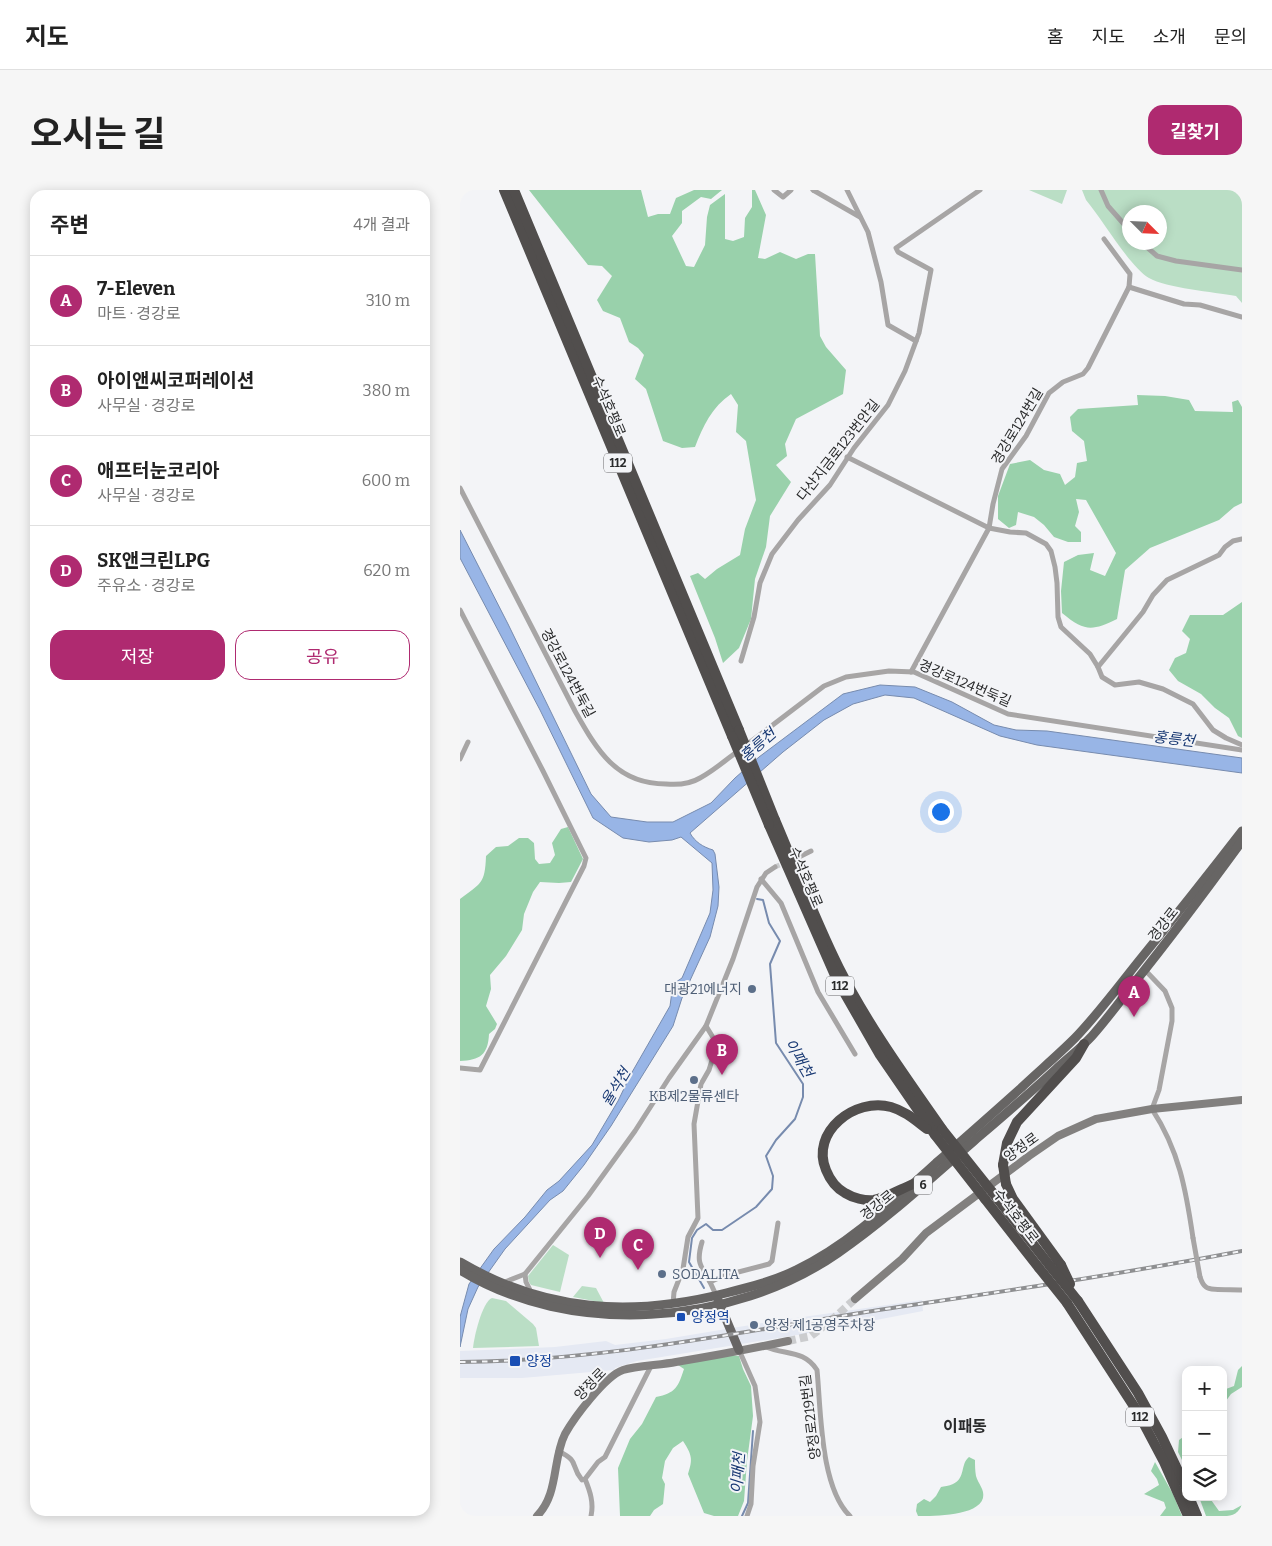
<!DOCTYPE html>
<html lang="ko">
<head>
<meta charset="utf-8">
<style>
  :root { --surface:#fff; --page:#f6f6f6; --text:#222; --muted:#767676; --line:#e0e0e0; --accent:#af2a70 }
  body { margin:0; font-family:Bitter,"Noto Sans KR",serif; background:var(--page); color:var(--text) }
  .controls { position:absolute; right:15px; bottom:15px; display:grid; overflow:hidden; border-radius:10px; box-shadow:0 2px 12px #0003 }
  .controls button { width:45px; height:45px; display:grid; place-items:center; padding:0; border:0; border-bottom:1px solid var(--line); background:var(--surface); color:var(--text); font:25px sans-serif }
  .compass { position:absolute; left:662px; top:15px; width:45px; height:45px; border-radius:50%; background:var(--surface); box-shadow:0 2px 12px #0003; rotate:114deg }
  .you { position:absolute; left:480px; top:621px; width:18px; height:18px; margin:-12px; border:4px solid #fff; border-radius:50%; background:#1a73e8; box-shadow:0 0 0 8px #1a73e833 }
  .badge { display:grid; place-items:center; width:32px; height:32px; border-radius:50%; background:var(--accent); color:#fff; font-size:16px; font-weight:700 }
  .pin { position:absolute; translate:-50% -41px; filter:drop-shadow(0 1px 2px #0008) }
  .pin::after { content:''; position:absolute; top:26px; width:18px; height:15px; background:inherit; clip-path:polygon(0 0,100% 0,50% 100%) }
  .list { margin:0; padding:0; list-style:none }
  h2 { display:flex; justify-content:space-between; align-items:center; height:65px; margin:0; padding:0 20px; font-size:21px }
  h2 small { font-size:16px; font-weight:400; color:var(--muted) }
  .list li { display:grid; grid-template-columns:32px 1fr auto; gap:15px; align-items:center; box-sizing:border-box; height:90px; padding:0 20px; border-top:1px solid var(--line) }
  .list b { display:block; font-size:19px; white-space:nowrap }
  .list p { margin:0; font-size:16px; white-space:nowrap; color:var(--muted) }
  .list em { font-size:16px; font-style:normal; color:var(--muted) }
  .actions { display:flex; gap:10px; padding:15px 20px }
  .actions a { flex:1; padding:11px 0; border:1px solid var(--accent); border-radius:15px; text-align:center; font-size:18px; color:var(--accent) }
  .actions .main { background:var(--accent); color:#fff }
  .icon { flex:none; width:28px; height:28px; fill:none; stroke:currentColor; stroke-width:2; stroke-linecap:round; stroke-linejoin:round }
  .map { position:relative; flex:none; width:782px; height:1326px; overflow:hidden; border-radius:15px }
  header { display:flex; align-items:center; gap:30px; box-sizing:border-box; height:70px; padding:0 25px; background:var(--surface); border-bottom:1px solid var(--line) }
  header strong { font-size:24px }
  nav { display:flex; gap:28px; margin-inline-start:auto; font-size:18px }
  .intro { display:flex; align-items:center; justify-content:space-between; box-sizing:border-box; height:120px; padding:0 30px }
  h1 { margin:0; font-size:35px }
  .button { padding:12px 22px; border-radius:15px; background:var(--accent); color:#fff; font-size:18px; font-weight:700 }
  main { display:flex; gap:30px; padding:0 30px }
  aside { flex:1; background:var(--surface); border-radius:15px; box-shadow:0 2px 12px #0003 }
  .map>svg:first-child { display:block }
</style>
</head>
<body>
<header>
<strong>지도</strong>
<nav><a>홈</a><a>지도</a><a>소개</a><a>문의</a></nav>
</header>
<div class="intro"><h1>오시는 길</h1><a class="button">길찾기</a></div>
<main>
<aside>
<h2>주변<small>4개 결과</small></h2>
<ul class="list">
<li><span class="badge">A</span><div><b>7-Eleven</b><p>마트 · 경강로</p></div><em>310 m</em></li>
<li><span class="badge">B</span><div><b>아이앤씨코퍼레이션</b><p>사무실 · 경강로</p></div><em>380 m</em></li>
<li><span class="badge">C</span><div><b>애프터눈코리아</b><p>사무실 · 경강로</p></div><em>600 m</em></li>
<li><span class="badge">D</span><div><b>SK앤크린LPG</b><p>주유소 · 경강로</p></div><em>620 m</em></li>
</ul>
<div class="actions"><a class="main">저장</a><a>공유</a></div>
</aside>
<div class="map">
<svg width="782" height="1326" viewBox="0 0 782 1326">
  <rect width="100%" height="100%" fill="#f3f4f7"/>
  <polygon fill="#e5e9f3" points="462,1110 463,1121 343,1144 177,1171 155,1178 154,1180 62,1188 0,1188 0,1161 95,1157 146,1151 155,1155 206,1149 308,1132"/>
  <g fill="#badec5" fill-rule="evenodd">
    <polygon points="569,0 607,0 602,14"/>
    <path d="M622,0H782V113L776,106C754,102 706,98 689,88C669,76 643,30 626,10ZM670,22H700V52H670Z"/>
    <polygon points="93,1055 109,1065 100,1102 71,1095 69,1092 68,1086"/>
    <polygon points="122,1096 136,1098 144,1113 113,1107"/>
    <path d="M32,1108L46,1111L73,1134L76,1138L79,1156L13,1158C14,1147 22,1112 32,1108Z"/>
  </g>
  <g fill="#99d1ab">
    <path d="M69,0H181L188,27L198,24H210L216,8L234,0H262L251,9L241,7L222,21V33L212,46L226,76L234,77L245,55L247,27L250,15L265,4V49L273,51L284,47L285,28L292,17V0H295L306,25L298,68L305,69L320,62L336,69L348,64H355L360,146L366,157L386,180L383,204L336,229L325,254L327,266L316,275L331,292L310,326L306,357L295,389L291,429L279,458L263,473L255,448L230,386L238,383L245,389L257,379L280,365L285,339L296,310L286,251L276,242L278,215L271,204C252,217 243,236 235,257L222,258L203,251L186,199L175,189L184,165L178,158L169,152L160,128L143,121L137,110L152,86L142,76L128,75Z"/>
    <path d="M677,205L705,206L729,210L735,221L773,222L772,212L778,210L782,217V313L774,317L759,330L690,358L665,380L657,429C632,441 625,442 602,423L601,401L604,372L618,365L634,363L630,380L645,386L656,363L626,310L616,309L619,322L615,336L621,342V352H608L594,347L584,335L574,327L558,322L556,335L549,338L538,329V306L550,274L570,270L584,280L600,284L605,295L615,287L617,273L627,271L624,251L612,241L610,227L618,219L678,215Z"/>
    <polygon points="782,412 782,548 778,546 769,528 755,518 741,504 718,491 709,480 715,468 726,463 730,449 722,441 730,425 763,425"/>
    <path d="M108,637L123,669L111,692L99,693L80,692L73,702L64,724L62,740L46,766L30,785L31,799L26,816L37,834L35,839L29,844C28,865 20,870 0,871V709C21,693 25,694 26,666L36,657L48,656L59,648H68L74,653L75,669L79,674L90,673L95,665L92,653L101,639Z"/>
    <path d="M270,1165L279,1166L283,1179L291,1196L293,1226L287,1271L284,1311L278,1326H254L244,1323L228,1284C233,1269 232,1265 223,1251L213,1258L205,1271L202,1288L205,1294L203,1314L194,1320L190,1326H160L158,1278L170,1249L182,1234L196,1207C216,1203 218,1197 224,1179L218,1175Z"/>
    <polygon points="782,1176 782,1197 771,1204 763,1215 763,1202 766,1199 774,1196 778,1180"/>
    <polygon points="726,1245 726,1278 718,1262 719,1250"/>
    <path d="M509,1267L515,1270C515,1275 515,1281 516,1286C518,1294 525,1299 523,1308C518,1326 475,1326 458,1326L456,1321L457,1314L464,1309L470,1312L476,1306L481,1297C484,1296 489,1296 493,1294C506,1288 500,1274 509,1267Z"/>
    <polygon points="695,1272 713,1304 722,1326 700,1326 706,1318 704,1312 684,1304 699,1295 697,1289 691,1281"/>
    <polygon points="739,1307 749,1307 759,1321 773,1320 782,1315 782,1326 746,1326"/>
  </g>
  <path fill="#98b5e6" stroke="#778bae" d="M0,340L48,434L131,604L151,627L187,632H213L251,613L275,588L299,567L383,504L420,495L455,497L492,512L534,535L556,540L587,541L782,568V583L577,555L540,546L454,508L425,505L393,514L364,530L323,562L230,643C235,652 243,657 253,660L255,664L259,697L258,716L250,747L222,808L213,836L151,936L124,975L103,1001L90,1010L45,1059L18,1097L8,1119L0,1157V1127L9,1094L34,1059L65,1027L87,1000L99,991L132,955L158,911L171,884L210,816L213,794L222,788L250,723L253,700L252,673L221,647L212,650L189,652L163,648L133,628L80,520L0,368Z"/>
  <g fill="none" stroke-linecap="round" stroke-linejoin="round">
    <g stroke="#778bae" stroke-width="2">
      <polyline points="244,1098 229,1072 232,1048 237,1040 246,1034 253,1040 262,1040 296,1017 312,999 313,986 306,966 316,950 335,929 343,907 343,894 316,853 310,774 320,751 309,733 303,710 297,709"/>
      <polyline points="282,1326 288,1313 293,1241"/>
    </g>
    <polyline stroke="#cbccce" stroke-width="5" stroke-dasharray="5 2.5" stroke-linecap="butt" points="315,677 341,666"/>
    <polyline stroke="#cbccce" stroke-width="8" stroke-dasharray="8 4" stroke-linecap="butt" points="328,1151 351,1146 374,1128 395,1109"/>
    <g stroke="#a7a5a5" stroke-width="5">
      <polyline points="314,0 323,7 331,0"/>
      <polyline points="353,0 400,27"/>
      <polyline points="387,0 408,42 421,92 428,135 456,151"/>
      <polyline points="641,0 648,16 670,41"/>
      <polyline points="644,49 670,84 669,97 628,178 623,184 603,192 589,203 566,246 542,279 533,314 529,338 550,342 566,343 586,354 591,361 595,377 597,393 598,427 601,437 630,464 638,477 642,487 655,495 679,492 703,499 733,514 753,540 766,548 782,555"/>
      <polyline points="681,52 697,66 716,71 782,80"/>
      <polyline points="669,97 711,110 724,114 740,115 782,127"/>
      <polyline points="387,267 529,338 451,482"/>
      <path d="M0,298L115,521C137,560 156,594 206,594C217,595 230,594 240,588C253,581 266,570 278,561"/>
      <polyline points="0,420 83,581 126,668 124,676 20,880 0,878"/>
      <polyline points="281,471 294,427 300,393 312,364 338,330 370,295 394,258 428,215 445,181 459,143 471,80 438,62 436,58 520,0"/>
      <polyline points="638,477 683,422 693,405 707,390 759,365 765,357 773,351 782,349"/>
      <polyline points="285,556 364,496 386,487 429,481 454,482 548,524 782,560"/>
      <polyline points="0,569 8,552"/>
      <polyline points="341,666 351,661"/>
      <polyline points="301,689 321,713 358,802 395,864"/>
      <path d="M684,779L705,801L712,818V831L699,900L692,919C719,960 726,1000 733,1048"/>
      <path d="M242,1052C236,1072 240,1075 250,1092"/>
      <polyline points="65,1084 66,1092 71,1102"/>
      <path d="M740,1087C741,1090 743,1095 746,1097C750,1101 774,1099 782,1100"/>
      <polyline points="45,1092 65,1084 128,1006 175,941 209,888 246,836 273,769 297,697 306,683 315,677"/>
      <polyline points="256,1105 250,1092 263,1086 309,1074 312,1071 318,1033"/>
      <polyline points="213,1114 214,1102 223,1079 228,1047 238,1028 234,934 241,894 249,880 257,854 246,836"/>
      <path d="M306,1157C326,1165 344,1160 357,1180C361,1220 360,1297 390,1326"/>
      <polyline points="279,1160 295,1196 300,1232 293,1276 291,1314 287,1326"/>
      <path d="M98,1261C121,1272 109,1274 122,1290L125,1289L138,1272L145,1267L191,1176"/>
      <path d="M125,1289C130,1301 134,1313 131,1326"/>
    </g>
    <g stroke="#82807f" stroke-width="8">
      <polyline points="395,1109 442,1069 466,1043 569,966 598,946 636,929 692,919 782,910"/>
      <path d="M77,1326C99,1304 92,1270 105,1244C114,1228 145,1186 163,1180C176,1176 201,1175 216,1172C253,1166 290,1159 328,1151"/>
    </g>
    <g stroke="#676564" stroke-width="9">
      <path d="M0,1072C85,1122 172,1127 266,1103C290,1097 314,1091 336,1080C389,1055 433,1012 476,973C505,948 533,923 561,898C579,881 598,865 615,848C638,824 658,797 678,772C713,729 748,685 782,641"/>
      <path d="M0,1080C110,1148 273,1136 378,1063C426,1030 470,989 514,951C542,927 569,904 596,879C608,868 621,858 632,846C647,829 661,810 675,792C712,746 747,699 782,651"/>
      <polyline points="258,1110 279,1160"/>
    </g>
    <g stroke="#514e4d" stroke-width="10">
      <polyline points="44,0 272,546"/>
      <polyline points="54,0 279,540"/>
      <path d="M315,630C336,679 355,730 379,778C408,835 445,886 482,939"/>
      <polyline points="309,635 377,790 420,865 475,945"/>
      <polyline points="543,975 547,953 557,932 616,868 624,854"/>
      <path d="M453,994C441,999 428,1007 414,1010C405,1011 393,1008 385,1003C376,998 370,990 366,980C350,942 395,907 431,917C445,921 455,930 467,939"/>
      <polyline points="546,994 553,1009 601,1075"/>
      <polyline points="533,1003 590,1076"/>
      <polyline points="525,1009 579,1078"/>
      <polyline points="618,1111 678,1203 702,1247 726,1298"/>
      <polyline points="607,1113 677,1221 704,1272 728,1326"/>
      <polyline points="729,1307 737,1326"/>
    </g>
    <defs>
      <path id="rail" d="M0,1172C137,1171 271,1144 406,1122C531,1103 657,1085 782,1061"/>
    </defs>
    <use href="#rail" stroke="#8e8f91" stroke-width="4"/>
    <use href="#rail" stroke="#f3f4f7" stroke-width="2" stroke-dasharray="5.5" stroke-linecap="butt"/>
    <polyline stroke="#a7a5a5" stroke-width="5" points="733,1048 740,1087"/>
    <g stroke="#514e4d" stroke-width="10">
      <polyline points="279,540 315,630"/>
      <polyline points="272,546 309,635"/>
      <polyline points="482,939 533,1003"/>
      <polyline points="475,945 525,1009"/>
      <polyline points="543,975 546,994"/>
      <polyline points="601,1075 610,1094"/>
      <polyline points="590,1076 618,1111"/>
      <polyline points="579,1078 607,1113"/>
    </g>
  </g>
  <g fill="#5c6f8a" stroke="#f3f4f7" stroke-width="2">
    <circle cx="292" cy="799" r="5"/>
    <circle cx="234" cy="890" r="5"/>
    <circle cx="202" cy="1084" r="5"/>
    <circle cx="294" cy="1135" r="5"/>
  </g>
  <g fill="#1a4fb4" stroke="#f3f4f7" stroke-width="2">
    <rect x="216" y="1122" width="10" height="10" rx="2.5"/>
    <rect x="49" y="1165" width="12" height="12" rx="2.5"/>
  </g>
  <g text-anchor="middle" stroke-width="4" stroke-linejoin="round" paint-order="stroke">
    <g fill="#f3f4f7" stroke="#666768" stroke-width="1">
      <rect x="144" y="263.5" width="28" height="19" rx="4"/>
      <rect x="366" y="786.5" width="28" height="19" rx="4"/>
      <rect x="454" y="985.5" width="18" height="19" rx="4"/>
      <rect x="666" y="1217.5" width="28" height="19" rx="4"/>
    </g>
    <g font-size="12" font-weight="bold" fill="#292a2b">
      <text x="158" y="277">112</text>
      <text x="380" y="800">112</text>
      <text x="463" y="999">6</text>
      <text x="680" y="1231">112</text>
    </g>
    <g font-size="14" fill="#292a2b" stroke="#f3f4f7">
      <text transform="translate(149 216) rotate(67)" y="5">수석호평로</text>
      <text transform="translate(557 236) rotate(-59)" y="5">경강로124번길</text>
      <text transform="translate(378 260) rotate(-52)" y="5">다산지금로123번안길</text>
      <text transform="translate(108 483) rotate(62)" y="5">경강로124번둑길</text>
      <text transform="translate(505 493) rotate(23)" y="5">경강로124번둑길</text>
      <text transform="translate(346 687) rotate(67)" y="5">수석호평로</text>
      <text transform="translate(703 734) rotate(-52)" y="5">경강로</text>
      <text transform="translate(561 957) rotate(-36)" y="5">양정로</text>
      <text transform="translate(417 1015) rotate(-39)" y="5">경강로</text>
      <text transform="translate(556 1026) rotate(52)" y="5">수석호평로</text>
      <text transform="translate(130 1194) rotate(-46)" y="5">양정로</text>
      <text transform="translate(350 1227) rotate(-97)" y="5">양정로219번길</text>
    </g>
    <g font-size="14" fill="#4e5e75" stroke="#f3f4f7" text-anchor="start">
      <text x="282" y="804" text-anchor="end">대광21에너지</text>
      <text x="234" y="911" text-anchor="middle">KB제2물류센타</text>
      <text x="212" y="1089">SODALITA</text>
      <text x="304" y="1140">양정 제1공영주차장</text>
    </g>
    <g font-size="14" fill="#164399" stroke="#f3f4f7" text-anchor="start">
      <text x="231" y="1132">양정역</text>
      <text x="66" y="1176">양정</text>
    </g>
    <g font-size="15" font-style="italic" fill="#1a3a74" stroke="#f3f4f7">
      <text transform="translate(714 549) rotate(7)" y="5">홍릉천</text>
      <text transform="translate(298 555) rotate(-41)" y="5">홍릉천</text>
      <text transform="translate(339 868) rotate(60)" y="5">이패천</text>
      <text transform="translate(156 897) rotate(-59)" y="5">율석천</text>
      <text transform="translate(278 1283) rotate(-86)" y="5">이패천</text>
    </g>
    <g font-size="16" font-weight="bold" fill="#292a2b" stroke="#f3f4f7">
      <text x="505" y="1242">이패동</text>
    </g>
  </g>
</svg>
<div class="controls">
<button>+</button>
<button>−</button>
<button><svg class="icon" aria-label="layers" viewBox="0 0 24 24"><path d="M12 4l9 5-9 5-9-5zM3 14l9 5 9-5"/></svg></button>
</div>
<svg class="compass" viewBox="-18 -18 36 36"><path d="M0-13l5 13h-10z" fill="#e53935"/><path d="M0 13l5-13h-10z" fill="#767676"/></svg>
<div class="you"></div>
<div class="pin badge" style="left:674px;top:827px">A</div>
<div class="pin badge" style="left:262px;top:885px">B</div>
<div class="pin badge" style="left:178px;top:1080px">C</div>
<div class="pin badge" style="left:140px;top:1068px">D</div>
</div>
</main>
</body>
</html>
